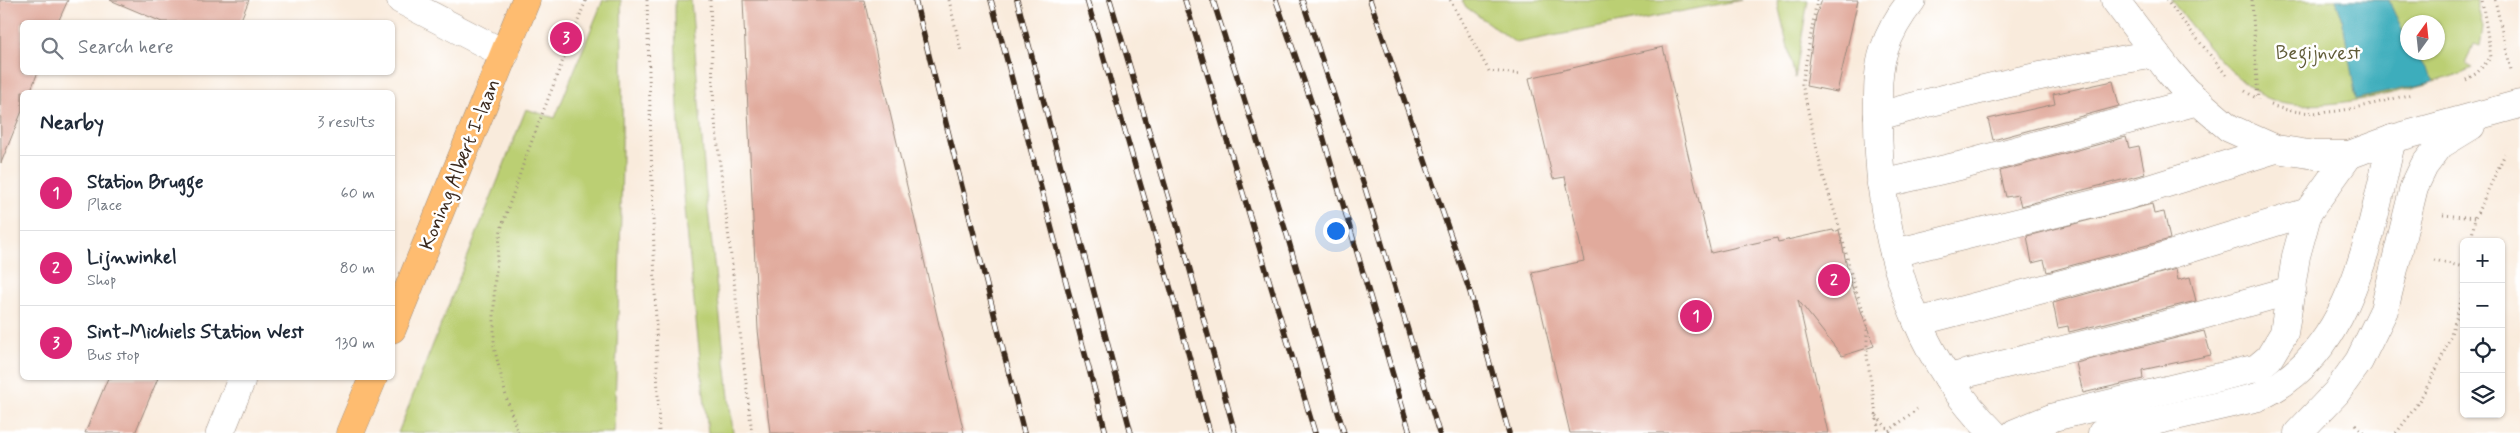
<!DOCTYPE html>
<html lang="en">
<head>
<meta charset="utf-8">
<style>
  :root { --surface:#fff; --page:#f2f2f3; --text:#1f2937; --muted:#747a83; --line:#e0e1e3; --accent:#db2777 }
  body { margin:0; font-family:Mynerve,sans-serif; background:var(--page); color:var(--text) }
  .controls { position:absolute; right:15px; bottom:15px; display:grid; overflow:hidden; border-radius:8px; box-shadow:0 1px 4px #0004 }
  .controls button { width:45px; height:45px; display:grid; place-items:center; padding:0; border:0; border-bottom:1px solid var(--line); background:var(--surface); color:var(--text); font:25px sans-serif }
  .compass { position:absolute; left:2400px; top:15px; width:45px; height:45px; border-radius:50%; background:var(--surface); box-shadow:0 1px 4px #0004; rotate:15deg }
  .you { position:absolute; left:1335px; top:230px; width:18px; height:18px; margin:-12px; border:4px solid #fff; border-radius:50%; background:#1a73e8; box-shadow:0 0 0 8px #1a73e833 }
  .badge { display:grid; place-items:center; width:32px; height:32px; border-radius:50%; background:var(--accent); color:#fff; font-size:16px; font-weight:700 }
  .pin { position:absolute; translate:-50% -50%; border:2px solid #fff; box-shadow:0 1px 5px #0006 }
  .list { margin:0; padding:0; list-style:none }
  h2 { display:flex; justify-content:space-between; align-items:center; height:65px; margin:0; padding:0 20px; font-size:21px }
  h2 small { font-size:16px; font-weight:400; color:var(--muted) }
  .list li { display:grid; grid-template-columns:32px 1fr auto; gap:15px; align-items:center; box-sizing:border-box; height:75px; padding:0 20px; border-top:1px solid var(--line) }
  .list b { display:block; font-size:19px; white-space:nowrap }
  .list p { margin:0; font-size:16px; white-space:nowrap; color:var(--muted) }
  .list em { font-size:16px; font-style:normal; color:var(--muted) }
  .icon { flex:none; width:28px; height:28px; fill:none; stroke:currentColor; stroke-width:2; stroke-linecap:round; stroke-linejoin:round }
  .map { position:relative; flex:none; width:2520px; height:433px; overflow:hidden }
  .search { position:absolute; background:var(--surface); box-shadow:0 1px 4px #0004; left:20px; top:20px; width:375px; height:55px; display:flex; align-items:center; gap:12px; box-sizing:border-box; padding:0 18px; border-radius:8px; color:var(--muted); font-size:19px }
  .panel { position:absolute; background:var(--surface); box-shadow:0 1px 4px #0004; left:20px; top:90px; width:375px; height:290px; border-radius:8px }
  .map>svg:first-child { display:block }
</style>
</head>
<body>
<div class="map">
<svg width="2520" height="433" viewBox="0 0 2520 433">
  <rect width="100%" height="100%" fill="#fff"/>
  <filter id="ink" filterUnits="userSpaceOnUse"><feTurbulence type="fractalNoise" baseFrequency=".02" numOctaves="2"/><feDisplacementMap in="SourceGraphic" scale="10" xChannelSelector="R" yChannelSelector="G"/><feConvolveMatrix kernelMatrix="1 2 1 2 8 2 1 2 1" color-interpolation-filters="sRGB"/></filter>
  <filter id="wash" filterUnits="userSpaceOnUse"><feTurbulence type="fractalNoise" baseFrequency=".0096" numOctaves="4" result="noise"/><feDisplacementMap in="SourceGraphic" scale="20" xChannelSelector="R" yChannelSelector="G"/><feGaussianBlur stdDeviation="1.12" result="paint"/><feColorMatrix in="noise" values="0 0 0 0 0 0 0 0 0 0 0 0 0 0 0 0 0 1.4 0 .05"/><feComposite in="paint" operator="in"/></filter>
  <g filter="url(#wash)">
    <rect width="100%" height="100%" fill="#f9ebdc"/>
    <g fill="#bbcf73" stroke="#7b7c48" fill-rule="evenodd">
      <path d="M603,0H621C625,145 619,289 614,433H398L526,109L555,118Z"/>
      <path d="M675,0H691L706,191L733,433H708C693,289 675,145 675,0Z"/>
      <polygon points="1462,0 1741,0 1516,43 1466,7"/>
      <polygon points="1777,0 1808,0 1795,78"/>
      <path d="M2171,0H2476L2483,28L2480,46L2474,44L2466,65L2472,68L2454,76C2409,90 2302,121 2260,94C2223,70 2198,34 2171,0ZM2408,22H2438V52H2408Z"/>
    </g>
    <path fill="#3eadbc" stroke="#3c6c6d" d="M2336,0H2389C2395,18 2408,34 2408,52L2415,53L2434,82L2356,99L2342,17Z"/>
    <g id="blocks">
      <g fill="#e1aa9c">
        <polygon points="0,0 68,0 58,22 22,22 22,72 38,72 30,92 22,92 22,111 1,163"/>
        <polygon points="110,0 249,0 240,22 162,22"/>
        <polygon points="743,0 864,0 964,433 770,433 758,330"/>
        <polygon points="1822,0 1858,0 1837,92 1806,86 1816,16"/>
        <polygon points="1663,47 1711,253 1777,238 1778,242 1833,230 1834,232 1839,230 1850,281 1874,346 1842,356 1798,300 1828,433 1570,433 1532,272 1584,261 1565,177 1553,179 1529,78"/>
        <polygon points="2113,81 2119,106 1993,140 1988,119 2055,104 2053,94"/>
        <polygon points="2126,137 2129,148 2139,146 2145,174 2021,206 2018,195 2006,197 2000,171"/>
        <polygon points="2152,204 2154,214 2164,212 2170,239 2047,272 2044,260 2032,263 2027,236"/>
        <polygon points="2176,269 2178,280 2190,277 2196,301 2069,332 2068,326 2058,328 2053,303"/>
        <polygon points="2204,331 2211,355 2142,370 2143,379 2083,393 2076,363"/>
        <polygon points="108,378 158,378 135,433 85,433"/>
      </g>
    </g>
  </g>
  <g filter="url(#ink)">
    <use href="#blocks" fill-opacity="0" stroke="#9a8a7d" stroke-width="1"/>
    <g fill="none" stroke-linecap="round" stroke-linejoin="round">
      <defs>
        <g id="minor">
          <polyline points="401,0 505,54"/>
          <path d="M1912,0C1900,15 1890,31 1884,50C1877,71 1878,95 1878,117C1878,187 1889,257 1917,321C1934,362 1962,402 1993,433"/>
          <polyline points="2115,0 2168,70 2186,91 2229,128 2276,149 2315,155 2349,155 2392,139 2520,104"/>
          <path d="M1878,116C1970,91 2062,69 2156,54"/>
          <polyline points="1881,184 1959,166 2198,101"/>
          <polyline points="1894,253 2126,196 2276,149"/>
          <polyline points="1917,322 2150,261 2308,212"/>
          <polyline points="1948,378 2181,321 2292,290"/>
          <polyline points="220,433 241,381"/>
          <polyline points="2015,433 2054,417 2257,368 2269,358 2284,333 2296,256 2308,212 2349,155"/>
          <path d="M2102,433L2258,397C2355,353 2370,230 2392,139"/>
          <polyline points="2298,433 2336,393 2359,361 2384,310 2414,187 2424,166 2440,145 2471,126"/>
        </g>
        <g id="major">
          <polyline points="392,329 526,0"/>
          <polyline points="350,433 373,378"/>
        </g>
      </defs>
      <use href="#minor" stroke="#9a8a7d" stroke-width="29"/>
      <use href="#major" stroke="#9a8a7d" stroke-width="29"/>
      <g stroke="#9a8a7d" stroke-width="3" stroke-dasharray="1 4" stroke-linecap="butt">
        <polyline points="647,0 659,433"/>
        <polyline points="710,0 714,113 752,433"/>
        <polyline points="949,0 961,51"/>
        <polyline points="1450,0 1489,71 1521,74"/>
        <polyline points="1817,0 1802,84 1822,172 1840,229 1853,282 1867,321 1867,356 1879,433"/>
        <polyline points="2166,0 2227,76"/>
        <polyline points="2252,0 2258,100"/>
        <polyline points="2495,0 2511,70"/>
        <polyline points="2466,80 2477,73 2491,57 2482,0"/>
        <polyline points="2245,91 2256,98"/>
        <path d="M2271,105C2317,123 2366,105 2412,94"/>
        <polyline points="2443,215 2475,218"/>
        <polyline points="2471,242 2475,218 2505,154"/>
        <polyline points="2434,260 2464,267"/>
        <polyline points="1877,416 1891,433"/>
        <polyline points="2356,424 2364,433"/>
        <polyline points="1889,431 1917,409"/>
        <polyline points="518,433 507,400 494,347 494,287 501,229 525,159 586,0"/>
        <path d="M2396,433C2430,391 2453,340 2464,287"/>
      </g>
      <use href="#minor" stroke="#fff" stroke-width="28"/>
      <use href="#major" stroke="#febc70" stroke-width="28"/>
      <defs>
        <g id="rail">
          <polyline points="915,0 1024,433"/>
          <polyline points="991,0 1106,433"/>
          <polyline points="1017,0 1131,433"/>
          <polyline points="1087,0 1171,290 1210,433"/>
          <polyline points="1110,0 1187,259 1235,433"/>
          <polyline points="1185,0 1315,433"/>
          <polyline points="1213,0 1287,235 1344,433"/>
          <polyline points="1276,0 1323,136 1410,433"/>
          <polyline points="1302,0 1365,188 1439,433"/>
          <polyline points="1370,0 1470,292 1509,433"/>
        </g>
      </defs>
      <use href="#rail" stroke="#3b2a1e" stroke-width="5.5"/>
      <use href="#rail" stroke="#fff" stroke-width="4" stroke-dasharray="11" stroke-linecap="butt"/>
    </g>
  </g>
  <g text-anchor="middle" stroke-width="5" stroke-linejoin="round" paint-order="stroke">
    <g font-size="20" fill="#615c38" stroke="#fff">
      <text x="2318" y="59">Begijnvest</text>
    </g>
    <g font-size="20" fill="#3b2a1e" stroke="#fff">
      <text transform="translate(459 164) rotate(-68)" y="7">Koning Albert I-laan</text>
    </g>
  </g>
</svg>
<div class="controls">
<button>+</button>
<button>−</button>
<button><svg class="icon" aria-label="locate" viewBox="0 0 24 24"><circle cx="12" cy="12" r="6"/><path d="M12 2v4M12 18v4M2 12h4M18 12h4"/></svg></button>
<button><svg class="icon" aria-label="layers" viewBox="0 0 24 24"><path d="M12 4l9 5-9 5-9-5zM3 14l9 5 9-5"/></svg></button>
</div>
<svg class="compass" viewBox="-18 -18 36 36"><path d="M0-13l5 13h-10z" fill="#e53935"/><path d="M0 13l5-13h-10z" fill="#747a83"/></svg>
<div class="you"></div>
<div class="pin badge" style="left:1696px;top:316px">1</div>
<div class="pin badge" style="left:1834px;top:280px">2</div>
<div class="pin badge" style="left:566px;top:38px">3</div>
<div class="search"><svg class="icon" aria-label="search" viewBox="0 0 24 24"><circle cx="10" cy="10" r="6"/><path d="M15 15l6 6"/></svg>Search here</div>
<section class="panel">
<h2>Nearby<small>3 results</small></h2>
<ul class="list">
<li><span class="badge">1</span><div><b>Station Brugge</b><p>Place</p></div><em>60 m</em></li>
<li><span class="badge">2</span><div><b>Lijnwinkel</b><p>Shop</p></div><em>80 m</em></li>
<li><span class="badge">3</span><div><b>Sint-Michiels Station West</b><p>Bus stop</p></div><em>130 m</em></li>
</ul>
</section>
</div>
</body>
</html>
